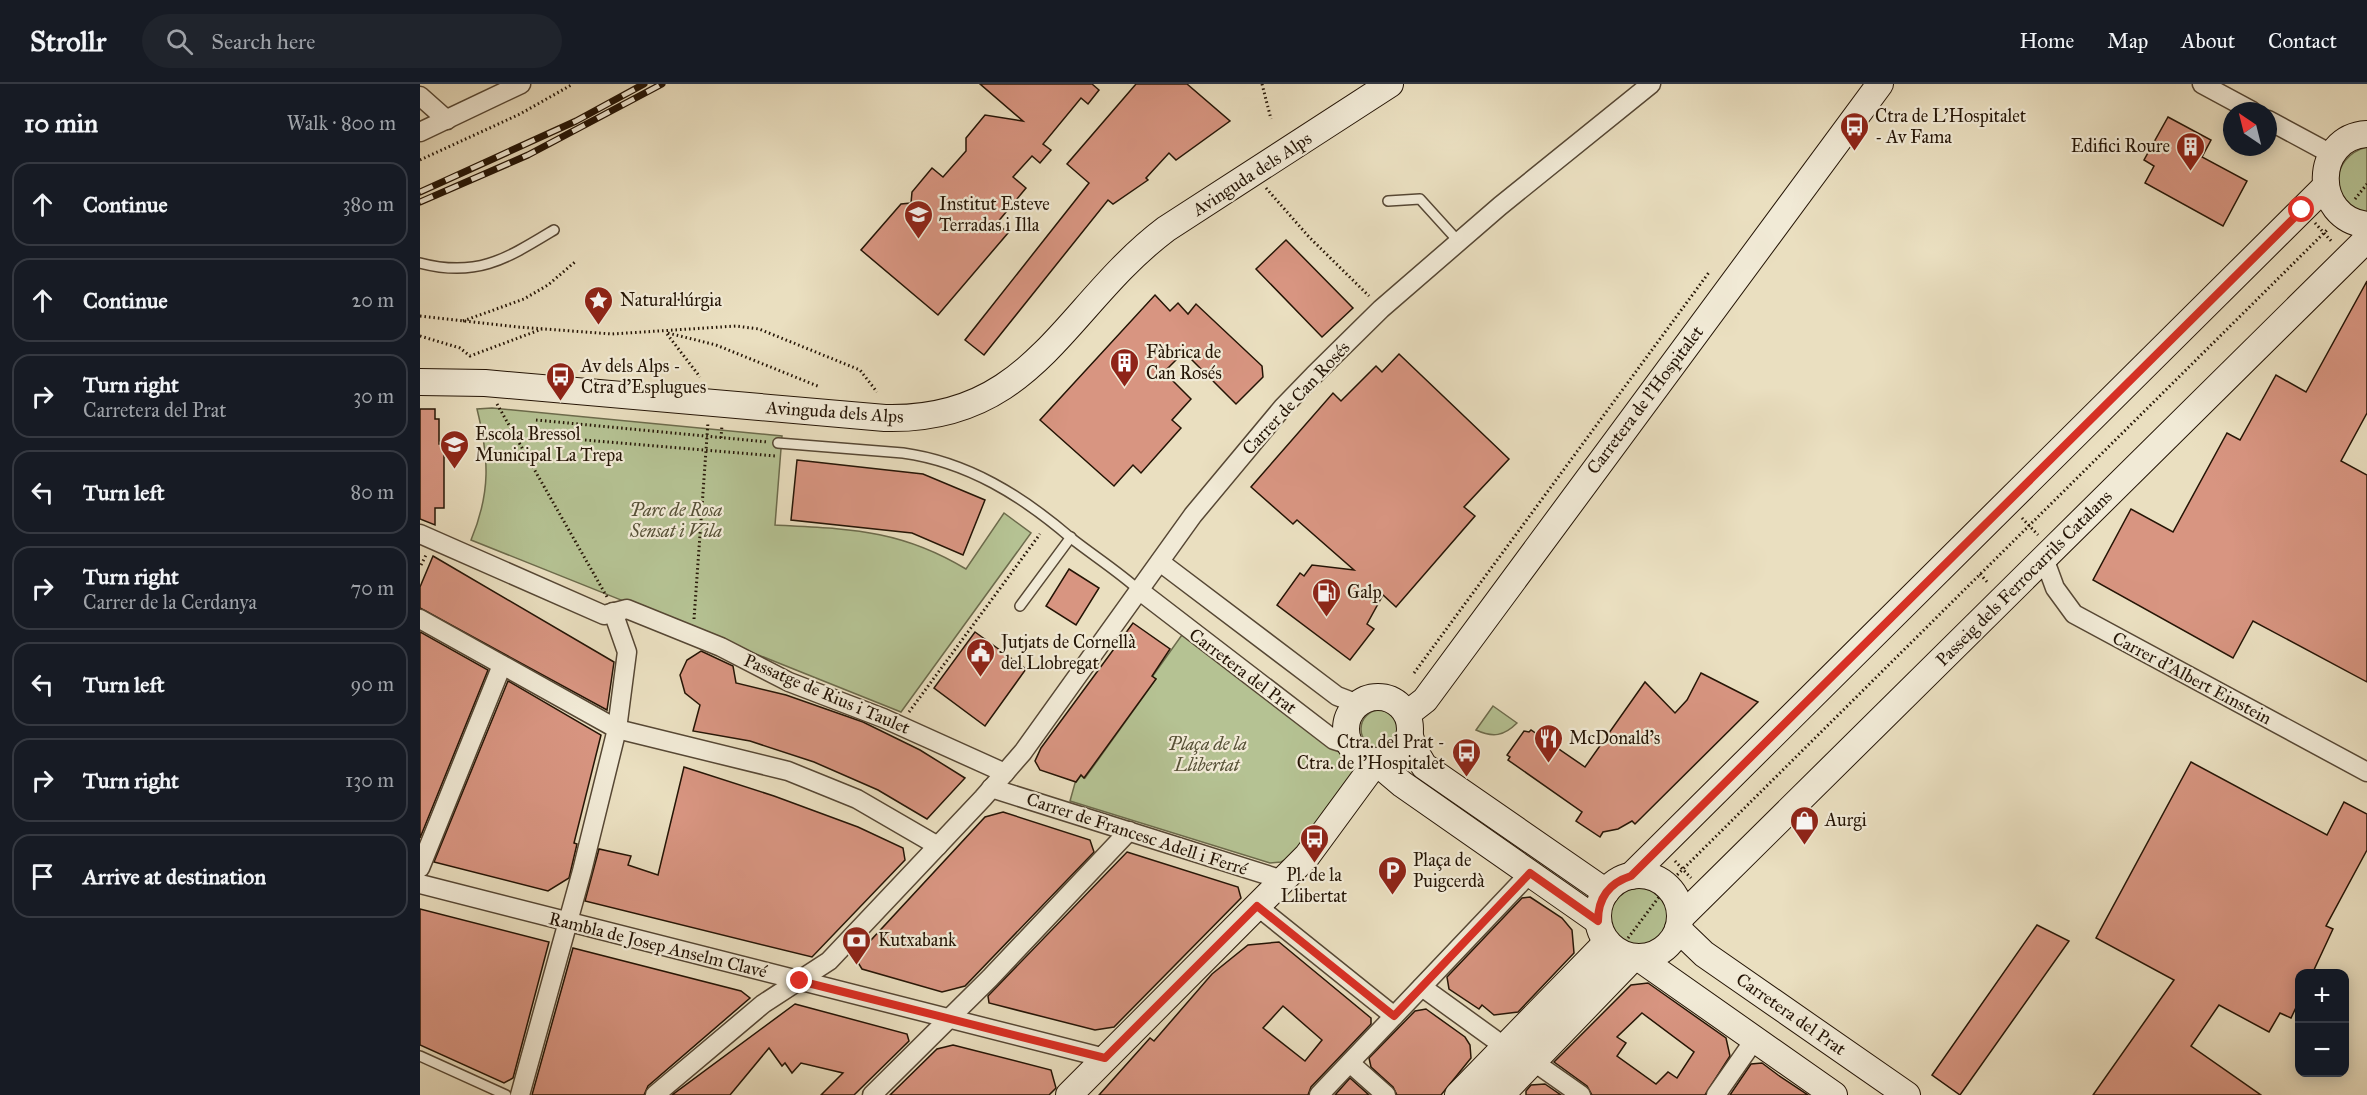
<!DOCTYPE html>
<html lang="en">
<head>
<meta charset="utf-8">
<style>
  :root { --surface:#171b24; --page:#20242c; --text:#f1f3f6; --muted:#9ea1a6; --line:#363941 }
  body { margin:0; font-family:"IM FELL Great Primer",serif; background:var(--page); color:var(--text) }
  .controls { position:absolute; right:18px; bottom:18px; display:grid; overflow:hidden; border-radius:12px; box-shadow:0 3px 15px #0003 }
  .controls button { width:54px; height:54px; display:grid; place-items:center; padding:0; border:0; border-bottom:2px solid var(--line); background:var(--surface); color:var(--text); font:30px sans-serif }
  .compass { position:absolute; left:1803px; top:18px; width:54px; height:54px; border-radius:50%; background:var(--surface); box-shadow:0 3px 15px #0003; rotate:325deg }
  .stop { position:absolute; width:18px; height:18px; margin:-14px; border:4px solid #d93025; border-radius:50%; background:#fff }
  .stop.end { background:#d93025; border-color:#fff; box-shadow:0 2px 6px #0008 }
  .list { margin:0; padding:0; list-style:none }
  h2 { display:flex; justify-content:space-between; align-items:center; height:78px; margin:0; padding:0 24px; font-size:26px }
  h2 small { font-size:20px; font-weight:400; color:var(--muted) }
  .list li { display:grid; grid-template-columns:39px 1fr auto; gap:18px; align-items:center; box-sizing:border-box; height:84px; margin:0 12px 12px; padding:0 12px; border:2px solid var(--line); border-radius:18px }
  .list b { display:block; font-size:22px; white-space:nowrap }
  .list p { margin:0; font-size:20px; white-space:nowrap; color:var(--muted) }
  .list em { font-size:20px; font-style:normal; color:var(--muted) }
  .icon { flex:none; width:33px; height:33px; fill:none; stroke:currentColor; stroke-width:2; stroke-linecap:round; stroke-linejoin:round }
  .map { position:relative; flex:none; width:1947px; height:1011px; overflow:hidden }
  header { display:flex; align-items:center; gap:36px; box-sizing:border-box; height:84px; padding:0 30px; background:var(--surface); border-bottom:2px solid var(--line) }
  header strong { font-size:28px }
  nav { display:flex; gap:33px; margin-inline-start:auto; font-size:21px }
  .search { width:420px; height:54px; background:var(--page); display:flex; align-items:center; gap:15px; box-sizing:border-box; padding:0 21px; border-radius:33px; color:var(--muted); font-size:22px }
  main { display:flex }
  aside { flex:1; background:var(--surface) }
  .map>svg:first-child { display:block }
</style>
</head>
<body>
<header>
<strong>Strollr</strong>
<div class="search"><svg class="icon" aria-label="search" viewBox="0 0 24 24"><circle cx="10" cy="10" r="6"/><path d="M15 15l6 6"/></svg>Search here</div>
<nav><a>Home</a><a>Map</a><a>About</a><a>Contact</a></nav>
</header>
<main>
<aside>
<h2>10 min<small>Walk · 800 m</small></h2>
<ul class="list">
<li><svg class="icon" aria-label="ahead" viewBox="0 0 24 24"><path d="M12 20V5M6 11l6-6 6 6"/></svg><div><b>Continue</b></div><em>380 m</em></li>
<li><svg class="icon" aria-label="ahead" viewBox="0 0 24 24"><path d="M12 20V5M6 11l6-6 6 6"/></svg><div><b>Continue</b></div><em>20 m</em></li>
<li><svg class="icon" aria-label="right" viewBox="0 0 24 24"><path d="M7 20v-9h11M14 6l5 5-5 5"/></svg><div><b>Turn right</b><p>Carretera del Prat</p></div><em>30 m</em></li>
<li><svg class="icon" aria-label="left" viewBox="0 0 24 24"><path d="M17 20v-9H6M10 6l-5 5 5 5"/></svg><div><b>Turn left</b></div><em>80 m</em></li>
<li><svg class="icon" aria-label="right" viewBox="0 0 24 24"><path d="M7 20v-9h11M14 6l5 5-5 5"/></svg><div><b>Turn right</b><p>Carrer de la Cerdanya</p></div><em>70 m</em></li>
<li><svg class="icon" aria-label="left" viewBox="0 0 24 24"><path d="M17 20v-9H6M10 6l-5 5 5 5"/></svg><div><b>Turn left</b></div><em>90 m</em></li>
<li><svg class="icon" aria-label="right" viewBox="0 0 24 24"><path d="M7 20v-9h11M14 6l5 5-5 5"/></svg><div><b>Turn right</b></div><em>130 m</em></li>
<li><svg class="icon" aria-label="arrive" viewBox="0 0 24 24"><path d="M6 21V4h12l-3 4 3 4H6"/></svg><div><b>Arrive at destination</b></div></li>
</ul>
</aside>
<div class="map">
<svg width="1947" height="1011" viewBox="0 0 1947 1011">
  <rect width="100%" height="100%" fill="#eadfc0"/>
  <filter id="stains"><feTurbulence type="fractalNoise" baseFrequency=".00333" numOctaves="4"/><feColorMatrix values="0 0 0 0 .2 0 0 0 0 .09 0 0 0 0 .02 0 0 0 .5 -.17"/></filter>
  <radialGradient id="worn" r=".72"><stop offset=".6" stop-color="#630" stop-opacity="0"/><stop offset="1" stop-color="#630" stop-opacity=".3"/></radialGradient>
  <g fill="#b5c293" stroke="#6c6b4c" stroke-width="1.5">
    <path d="M1947,63V130C1909,121 1908,73 1947,63Z"/>
    <path d="M72,324L362,352L355,441C429,445 480,445 546,485L584,429L611,449L481,628L51,456C71,408 69,374 57,325Z"/>
    <polygon points="764,548 940,680 872,772 861,778 850,779 650,717 655,699 661,691 665,694 736,595 732,593"/>
    <path d="M1073,622L1097,639C1084,652 1073,654 1056,646Z"/>
    <circle cx="960" cy="645" r="19"/>
    <circle cx="1219" cy="833" r="29"/>
  </g>
  <g fill="#d89581" stroke="#241405" stroke-width="1.5" fill-rule="evenodd">
    <polygon points="560,0 672,0 679,6 668,20 661,14 623,60 631,66 620,79 612,72 593,93 606,104 577,139 588,149 518,231 441,166 481,120 491,119 492,108 512,84 523,93 546,67 546,54 565,31 603,37"/>
    <polygon points="716,0 767,0 810,37 756,76 749,69 726,94 728,96 693,120 688,116 564,271 545,256 669,99 647,80"/>
    <polygon points="1748,33 1791,56 1782,73 1827,97 1803,142 1725,99 1734,82 1724,76"/>
    <polygon points="866,156 933,224 902,253 836,185"/>
    <polygon points="1947,197 1947,329 1921,377 1947,391 1947,598 1833,537 1813,574 1673,496 1711,425 1753,448 1807,349 1820,356 1856,291 1886,308"/>
    <polygon points="735,211 750,227 758,219 768,230 776,220 842,282 843,293 816,320 764,268 744,288 771,315 752,336 761,344 721,389 713,381 694,402 620,336"/>
    <polygon points="979,270 1089,375 1044,423 1055,432 976,523 963,511 947,540 954,545 930,576 857,521 880,489 884,492 892,481 934,486 877,436 873,440 831,403 913,309 921,317 956,282 962,288"/>
    <polygon points="0,325 15,325 15,335 19,335 19,360 24,360 24,424 15,424 15,441 0,435"/>
    <polygon points="377,376 503,390 565,416 543,471 492,449 371,436"/>
    <polygon points="13,472 194,578 187,626 0,524 0,503"/>
    <polygon points="649,485 679,504 656,541 626,522"/>
    <polygon points="713,539 750,565 732,592 736,595 664,694 661,691 656,698 620,686 615,677 621,664"/>
    <polygon points="0,548 68,586 0,754"/>
    <polygon points="555,548 606,585 565,642 514,604"/>
    <polygon points="281,567 313,582 316,599 366,611 443,638 500,666 545,694 507,735 458,706 394,678 330,657 273,647 280,621 265,609 260,591 267,576"/>
    <polygon points="1281,589 1338,618 1215,740 1212,737 1198,745 1183,748 1180,753 1156,737 1162,728 1088,676 1090,673 1087,671 1104,647 1109,648 1111,646 1165,683 1225,598 1255,629 1267,616"/>
    <polygon points="88,597 181,651 154,759 157,760 149,794 128,807 14,778"/>
    <polygon points="1771,678 1907,751 1924,718 1947,730 1947,766 1906,842 1913,845 1892,890 1880,890 1880,915 1871,934 1860,929 1849,948 1799,921 1771,962 1841,1011 1673,1011 1754,896 1676,854"/>
    <polygon points="264,683 354,712 438,743 483,764 485,776 392,873 165,817 179,765 211,772 208,781 238,791"/>
    <polygon points="583,728 670,756 674,768 545,902 522,908 442,885 437,877 440,868 565,733"/>
    <polygon points="707,768 818,803 821,814 694,943 675,946 569,919 568,912"/>
    <polygon points="1110,813 1142,834 1152,846 1154,869 1098,928 1074,931 1062,921 1059,925 1029,905 1027,893 1102,814"/>
    <polygon points="0,825 129,858 93,994 84,999 0,961"/>
    <polygon points="1617,841 1649,857 1540,1011 1512,991"/>
    <path d="M859,858L951,934V940L891,1003L888,1011H679L730,954L734,957L792,890L828,861ZM863,922L902,956L885,977L843,944Z"/>
    <polygon points="153,864 321,907 330,914 228,1002 224,1011 112,1011"/>
    <path d="M1228,899L1306,954L1310,972L1285,1011H1172L1167,1002L1134,978L1211,901ZM1222,929L1274,968L1257,994L1248,988L1236,1000L1197,972L1206,959L1197,953Z"/>
    <polygon points="375,920 487,950 489,957 434,1011 401,1011 423,989 381,979 372,989 365,979 362,982 349,964 310,1011 252,1011"/>
    <polygon points="1006,925 1045,953 1050,961 1051,974 1021,1011 977,1011 973,1003 951,983 949,974 995,927"/>
    <polygon points="533,961 631,986 636,1004 629,1011 470,1011 517,965"/>
    <polygon points="1342,979 1358,991 1388,1011 1310,1011 1331,980"/>
    <polygon points="930,994 949,1011 915,1011"/>
    <polygon points="1125,1000 1141,1011 1106,1011 1106,1007 1111,1001"/>
  </g>
  <g fill="none" stroke-linecap="round" stroke-linejoin="round">
    <defs>
      <g id="lane">
        <polyline points="968,117 1000,115 1039,158"/>
        <path d="M0,179C57,194 86,175 134,146"/>
        <path d="M358,359L483,369C548,378 602,412 651,454C674,472 699,488 720,507"/>
        <polyline points="600,522 651,453"/>
        <polyline points="0,972 86,1011"/>
      </g>
      <g id="street">
        <polyline points="1782,0 1832,27"/>
        <polyline points="0,12 27,36"/>
        <polyline points="1848,36 1913,71"/>
        <polyline points="0,48 101,0"/>
        <polyline points="0,450 184,531 207,525 301,563 369,598 463,634 585,689"/>
        <polyline points="1624,474 1635,504 1654,530 1947,688"/>
        <polyline points="740,478 917,612 938,620"/>
        <polyline points="720,507 914,656 930,661"/>
        <polyline points="0,535 197,645 368,687 437,715 518,762"/>
        <polyline points="571,704 863,796"/>
        <polyline points="0,784 82,581"/>
        <polyline points="0,800 685,974"/>
        <polyline points="837,822 974,932"/>
        <polyline points="1002,903 1085,963"/>
        <polyline points="1114,978 1161,1011"/>
        <polyline points="930,979 966,1011"/>
        <polyline points="100,1011 162,787 197,645 207,568 193,528"/>
        <polyline points="235,1011 343,920 409,877 563,714 603,668 773,431 863,323 894,291 961,225 1080,122 1231,0"/>
        <polyline points="452,1011 570,894 709,747"/>
        <polyline points="899,1011 1110,789"/>
        <polyline points="1059,1011 1191,876"/>
        <polyline points="1296,1011 1335,955"/>
      </g>
      <g id="secondary">
        <path d="M1947,50C1893,53 1891,134 1947,141"/>
        <path d="M0,298L65,299L465,334C614,338 644,222 746,145L970,0"/>
        <circle cx="958" cy="645" r="32"/>
        <polyline points="987,630 1005,616 1460,0"/>
        <polyline points="990,652 994,665 1004,682 1186,808"/>
        <polyline points="956,678 982,700 1178,837"/>
        <circle cx="1219" cy="832" r="41"/>
        <polyline points="1211,792 1905,103"/>
        <polyline points="1261,833 1947,155"/>
        <polyline points="1258,845 1284,870 1487,1011"/>
        <polyline points="1219,874 1414,1011"/>
        <polyline points="649,1011 887,772 956,678"/>
        <polyline points="1038,1011 1186,859"/>
        <polyline points="1081,1011 1213,874"/>
      </g>
    </defs>
    <use href="#lane" stroke="#564734" stroke-width="12"/>
    <use href="#street" stroke="#564734" stroke-width="21"/>
    <use href="#secondary" stroke="#241405" stroke-width="28"/>
    <g stroke="#241405" stroke-width="3" stroke-dasharray="1.5 3" stroke-linecap="butt">
      <polyline points="842,0 851,35"/>
      <polyline points="0,76 100,30 153,0"/>
      <polyline points="846,104 889,153 949,212"/>
      <polyline points="1935,115 1947,100"/>
      <polyline points="1895,139 1913,159"/>
      <polyline points="0,232 98,243 192,250 316,242 339,245 440,286 457,308"/>
      <polyline points="43,237 104,215 128,201 156,177"/>
      <polyline points="248,249 296,261 400,303"/>
      <polyline points="247,250 280,293"/>
      <polyline points="0,252 40,264 50,272 122,245"/>
      <polyline points="77,320 187,513"/>
      <polyline points="116,336 348,358"/>
      <polyline points="301,354 302,341"/>
      <polyline points="165,356 355,372"/>
      <polyline points="1602,434 1618,451"/>
      <polyline points="1,481 6,471"/>
      <polyline points="1560,490 1569,500"/>
      <polyline points="274,535 288,338"/>
      <polyline points="994,589 1290,187"/>
      <polyline points="489,628 620,450"/>
      <polyline points="1255,777 1271,794"/>
      <polyline points="1254,794 1908,145"/>
      <polyline points="1208,854 1239,813"/>
    </g>
    <use href="#lane" stroke="#f1ead6" stroke-width="9"/>
    <use href="#street" stroke="#f1ead6" stroke-width="18"/>
    <use href="#secondary" stroke="#f1ead6" stroke-width="26"/>
    <defs>
      <g id="rail">
        <polyline points="0,108 156,37 224,0"/>
        <polyline points="0,118 108,71 242,0"/>
      </g>
    </defs>
    <use href="#rail" stroke="#241405" stroke-width="7"/>
    <use href="#rail" stroke="#f1ead6" stroke-width="4.5" stroke-dasharray="14" stroke-linecap="butt"/>
  </g>
  <g fill="none" stroke-linecap="round" stroke-linejoin="round">
    <path stroke="#d93025" stroke-width="8" d="M380,897L685,974L837,822L974,932L1110,789L1178,837C1178,814 1189,799 1211,792L1882,126"/>
  </g>
  <defs>
    <symbol id="bus-pin" viewBox="-11 -11 22 30"><path d="M0 17L-7.5 6A9.5 9.5 0 1 1 7.5 6Z" fill="#8f2418" stroke="#f1ead6"/><path d="M-5-6H5V4H4V6H2V4H-2V6H-4V4H-5ZM-3.5-4V0h7V-4ZM-3.5 1.2v1.5H-2V1.2ZM2 1.2v1.5H3.5V1.2Z" fill="#fff"/></symbol>
    <symbol id="building-pin" viewBox="-11 -11 22 30"><path d="M0 17L-7.5 6A9.5 9.5 0 1 1 7.5 6Z" fill="#8f2418" stroke="#f1ead6"/><path d="M-4-6H4V6H1V3H-1V6H-4ZM-2.5-4.3h1.7v1.8h-1.7ZM.8-4.3h1.7v1.8H.8ZM-2.5-1h1.7V.8h-1.7ZM.8-1h1.7V.8H.8Z" fill="#fff"/></symbol>
    <symbol id="school-pin" viewBox="-11 -11 22 30"><path d="M0 17L-7.5 6A9.5 9.5 0 1 1 7.5 6Z" fill="#8f2418" stroke="#f1ead6"/><path d="M0-5L7-2L0 1L-7-2ZM-4 1L0 2.5L4 1V4Q0 6-4 4Z" fill="#fff"/></symbol>
    <symbol id="sight-pin" viewBox="-11 -11 22 30"><path d="M0 17L-7.5 6A9.5 9.5 0 1 1 7.5 6Z" fill="#8f2418" stroke="#f1ead6"/><path d="M0-6L1.8-2.2L6-1.7L2.9 1.2L3.7 5.4L0 3.3L-3.7 5.4L-2.9 1.2L-6-1.7L-1.8-2.2Z" fill="#fff"/></symbol>
    <symbol id="fuel-pin" viewBox="-11 -11 22 30"><path d="M0 17L-7.5 6A9.5 9.5 0 1 1 7.5 6Z" fill="#8f2418" stroke="#f1ead6"/><path d="M-5.5-6h7V0h2V4h1.3V-2.5L3-4.5l.8-.8L6-3V5H2.5V1h-1V6h-7ZM-4.2-4.7v3.2H.2V-4.7Z" fill="#fff"/></symbol>
    <symbol id="civic-pin" viewBox="-11 -11 22 30"><path d="M0 17L-7.5 6A9.5 9.5 0 1 1 7.5 6Z" fill="#8f2418" stroke="#f1ead6"/><path d="M-.6-6.5H3V-4.5H.6V-3L4-1V1h2V6H-6V1h2V-1L-.6-3ZM-1.2 2.5V6h2.4V2.5Z" fill="#fff"/></symbol>
    <symbol id="restaurant-pin" viewBox="-11 -11 22 30"><path d="M0 17L-7.5 6A9.5 9.5 0 1 1 7.5 6Z" fill="#8f2418" stroke="#f1ead6"/><path d="M-5-6h1v4h1v-4h1v4h1v-4h1v5L-1.5 .5V6h-2V.5L-5-1ZM5-6V6H3V1.5H1.5Q1.5-4 5-6Z" fill="#fff"/></symbol>
    <symbol id="shop-pin" viewBox="-11 -11 22 30"><path d="M0 17L-7.5 6A9.5 9.5 0 1 1 7.5 6Z" fill="#8f2418" stroke="#f1ead6"/><path d="M-5-2.5h2.3a2.7 3.5 0 0 1 5.4 0H5L5.5 6h-11ZM-1.5-2.5h3a1.5 2.3 0 0 0-3 0Z" fill="#fff"/></symbol>
    <symbol id="parking-pin" viewBox="-11 -11 22 30"><path d="M0 17L-7.5 6A9.5 9.5 0 1 1 7.5 6Z" fill="#8f2418" stroke="#f1ead6"/><path d="M-3.5-5.5H1a3.5 3.5 0 0 1 0 7H-1V5.5H-3.5ZM-1-3.4V-.6H.8a1.4 1.4 0 0 0 0-2.8Z" fill="#fff"/></symbol>
    <symbol id="bank-pin" viewBox="-11 -11 22 30"><path d="M0 17L-7.5 6A9.5 9.5 0 1 1 7.5 6Z" fill="#8f2418" stroke="#f1ead6"/><path d="M-6-4H6V4H-6ZM0-2.3a2.3 2.3 0 1 0 0 4.6a2.3 2.3 0 1 0 0-4.6Z" fill="#fff"/></symbol>
  </defs>
  <g fill-rule="evenodd">
    <use href="#bus-pin" x="1418" y="26" width="33" height="45"/>
    <use href="#building-pin" x="1754" y="46" width="33" height="45"/>
    <use href="#school-pin" x="482" y="114" width="33" height="45"/>
    <use href="#sight-pin" x="162" y="200" width="33" height="45"/>
    <use href="#building-pin" x="688" y="262" width="33" height="45"/>
    <use href="#bus-pin" x="124" y="276" width="33" height="45"/>
    <use href="#school-pin" x="18" y="344" width="33" height="45"/>
    <use href="#fuel-pin" x="890" y="492" width="33" height="45"/>
    <use href="#civic-pin" x="544" y="552" width="33" height="45"/>
    <use href="#restaurant-pin" x="1112" y="638" width="33" height="45"/>
    <use href="#bus-pin" x="1030" y="652" width="33" height="45"/>
    <use href="#shop-pin" x="1368" y="720" width="33" height="45"/>
    <use href="#bus-pin" x="878" y="738" width="33" height="45"/>
    <use href="#parking-pin" x="956" y="770" width="33" height="45"/>
    <use href="#bank-pin" x="420" y="840" width="33" height="45"/>
  </g>
  <g text-anchor="middle" stroke-width="4.5" stroke-linejoin="round" paint-order="stroke">
    <g font-size="18" fill="#241405" stroke="#f1ead6" text-anchor="start">
      <text x="1455" y="38">Ctra de L'Hospitalet<tspan x="1455" dy="21">- Av Fama</tspan></text>
      <text x="1750" y="68" text-anchor="end">Edifici Roure</text>
      <text x="519" y="126">Institut Esteve<tspan x="519" dy="21">Terradas i Illa</tspan></text>
      <text x="200" y="222">Natural·lúrgia</text>
      <text x="726" y="274">Fàbrica de<tspan x="726" dy="21">Can Rosés</tspan></text>
      <text x="161" y="288">Av dels Alps -<tspan x="161" dy="21">Ctra d'Esplugues</tspan></text>
      <text x="55" y="356">Escola Bressol<tspan x="55" dy="21">Municipal La Trepa</tspan></text>
      <text x="927" y="514">Galp</text>
      <text x="581" y="564">Jutjats de Cornellà<tspan x="581" dy="21">del Llobregat</tspan></text>
      <text x="1149" y="660">McDonald's</text>
      <text x="1025" y="664" text-anchor="end">Ctra. del Prat -<tspan x="1025" dy="21">Ctra. de l'Hospitalet</tspan></text>
      <text x="1405" y="742">Aurgi</text>
      <text x="993" y="782">Plaça de<tspan x="993" dy="21">Puigcerdà</tspan></text>
      <text x="894" y="797" text-anchor="middle">Pl. de la<tspan x="894" dy="21">Llibertat</tspan></text>
      <text x="458" y="862">Kutxabank</text>
    </g>
    <g font-size="18" fill="#241405" stroke="#f1ead6">
      <text transform="translate(832 90) rotate(-33)" y="6">Avinguda dels Alps</text>
      <text transform="translate(876 314) rotate(-47)" y="6">Carrer de Can Rosés</text>
      <text transform="translate(1225 316) rotate(-53)" y="6">Carretera de l'Hospitalet</text>
      <text transform="translate(415 328) rotate(4)" y="6">Avinguda dels Alps</text>
      <text transform="translate(1604 494) rotate(-45)" y="6">Passeig dels Ferrocarrils Catalans</text>
      <text transform="translate(823 587) rotate(37)" y="6">Carretera del Prat</text>
      <text transform="translate(1772 594) rotate(28)" y="6">Carrer d'Albert Einstein</text>
      <text transform="translate(407 610) rotate(23)" y="6">Passatge de Rius i Taulet</text>
      <text transform="translate(717 750) rotate(18)" y="6">Carrer de Francesc Adell i Ferré</text>
      <text transform="translate(238 861) rotate(14)" y="6">Rambla de Josep Anselm Clavé</text>
      <text transform="translate(1371 930) rotate(35)" y="6">Carretera del Prat</text>
    </g>
    <g font-size="18" font-style="italic" fill="#575137" stroke="#f1ead6">
      <text x="256" y="432">Parc de Rosa<tspan x="256" dy="21">Sensat i Vila</tspan></text>
      <text x="787" y="666">Plaça de la<tspan x="787" dy="21">Llibertat</tspan></text>
    </g>
  </g>
  <rect width="100%" height="100%" filter="url(#stains)"/>
  <rect width="100%" height="100%" fill="url(#worn)"/>
</svg>
<div class="controls">
<button>+</button>
<button>−</button>
</div>
<svg class="compass" viewBox="-18 -18 36 36"><path d="M0-13l5 13h-10z" fill="#e53935"/><path d="M0 13l5-13h-10z" fill="#9ea1a6"/></svg>
<div class="stop" style="left:1882px;top:126px"></div>
<div class="stop end" style="left:380px;top:897px"></div>
</div>
</main>
</body>
</html>
